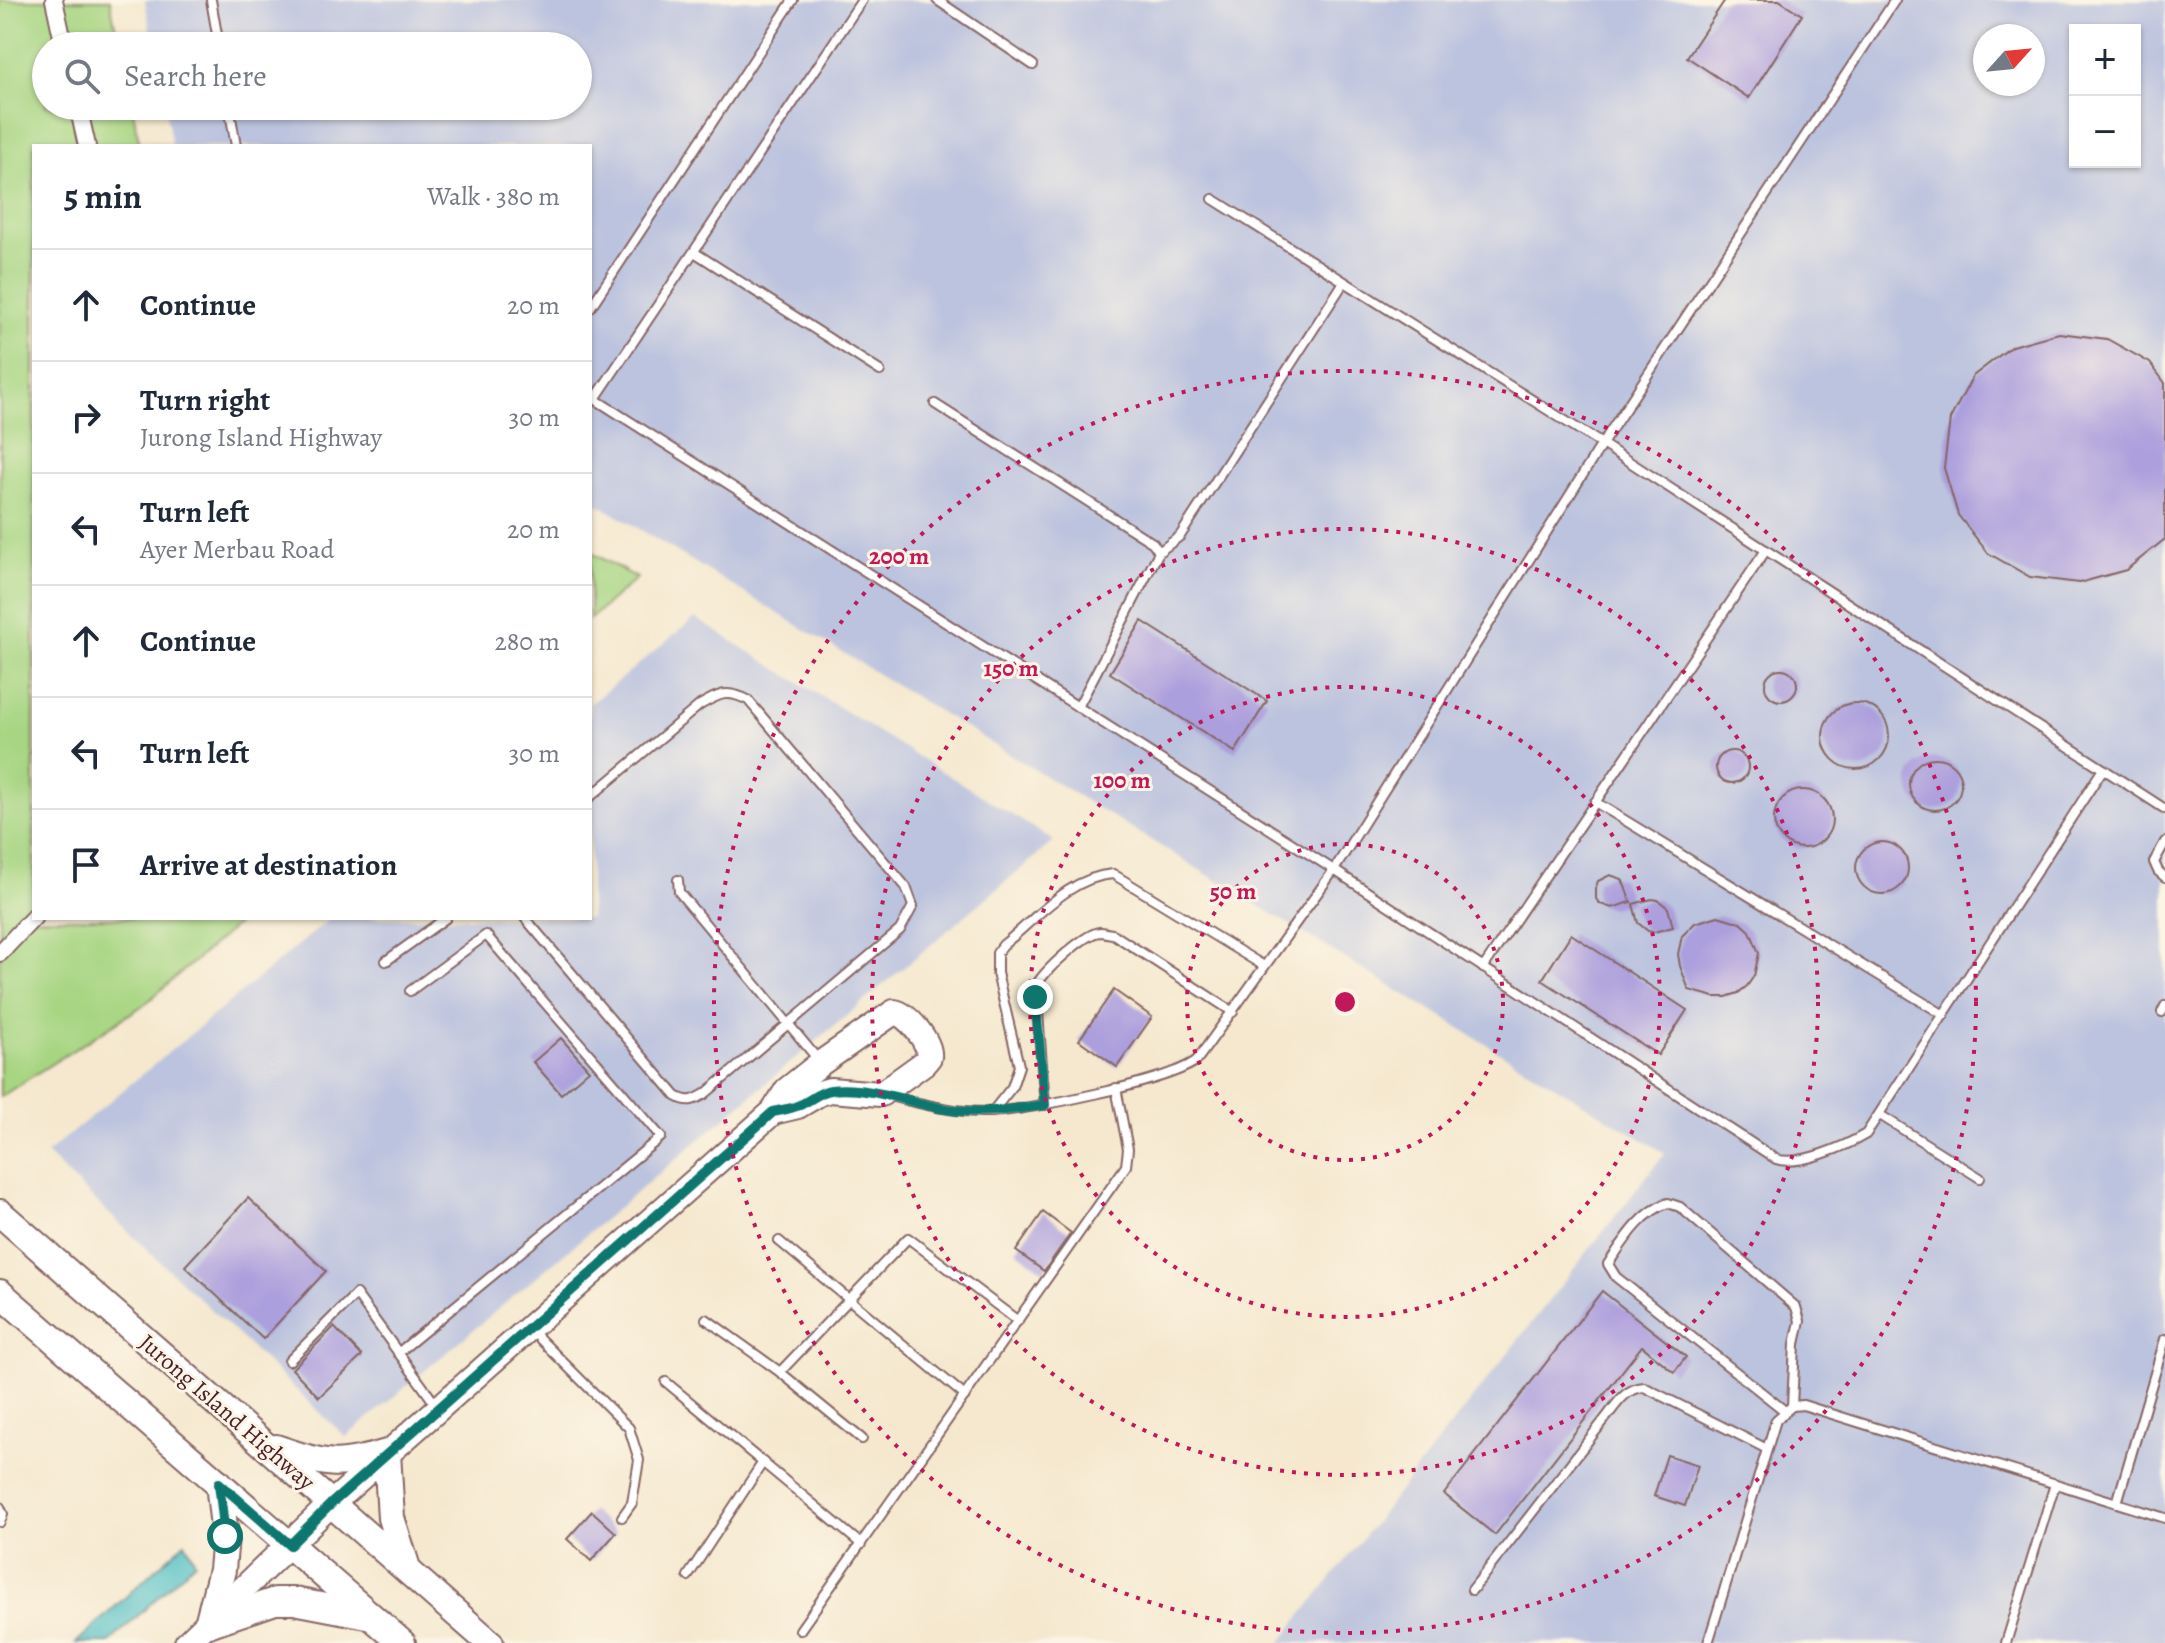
<!DOCTYPE html>
<html lang="en">
<head>
<meta charset="utf-8">
<style>
  :root { --surface:#fff; --page:#f2f2f3; --text:#1f2937; --muted:#747a83; --line:#e0e1e3 }
  body { margin:0; font-family:Alegreya,serif; background:var(--page); color:var(--text) }
  .controls { position:absolute; right:24px; top:24px; display:grid; overflow:hidden; border-radius:0px; box-shadow:0 2px 6px #0004 }
  .controls button { width:72px; height:72px; display:grid; place-items:center; padding:0; border:0; border-bottom:2px solid var(--line); background:var(--surface); color:var(--text); font:40px sans-serif }
  .compass { position:absolute; left:1973px; top:24px; width:72px; height:72px; border-radius:50%; background:var(--surface); box-shadow:0 2px 6px #0004; rotate:63deg }
  .stop { position:absolute; width:24px; height:24px; margin:-18px; border:6px solid #0f766e; border-radius:50%; background:#fff }
  .stop.end { background:#0f766e; border-color:#fff; box-shadow:0 2px 8px #0008 }
  .list { margin:0; padding:0; list-style:none }
  h2 { display:flex; justify-content:space-between; align-items:center; height:104px; margin:0; padding:0 32px; font-size:34px }
  h2 small { font-size:26px; font-weight:400; color:var(--muted) }
  .list li { display:grid; grid-template-columns:52px 1fr auto; gap:24px; align-items:center; box-sizing:border-box; height:112px; padding:0 32px; border-top:2px solid var(--line) }
  .list b { display:block; font-size:30px; white-space:nowrap }
  .list p { margin:0; font-size:26px; white-space:nowrap; color:var(--muted) }
  .list em { font-size:26px; font-style:normal; color:var(--muted) }
  .icon { flex:none; width:44px; height:44px; fill:none; stroke:currentColor; stroke-width:2; stroke-linecap:round; stroke-linejoin:round }
  .map { position:relative; flex:none; width:2165px; height:1643px; overflow:hidden }
  .search { position:absolute; background:var(--surface); box-shadow:0 2px 6px #0004; left:32px; top:32px; width:560px; height:88px; display:flex; align-items:center; gap:20px; box-sizing:border-box; padding:0 28px; border-radius:44px; color:var(--muted); font-size:30px }
  .panel { position:absolute; background:var(--surface); box-shadow:0 2px 6px #0004; left:32px; top:144px; width:560px; height:776px; border-radius:0px }
  .map>svg:first-child { display:block }
</style>
</head>
<body>
<div class="map">
<svg width="2165" height="1643" viewBox="0 0 2165 1643">
  <rect width="100%" height="100%" fill="#fcf5e5"/>
  <filter id="ink" filterUnits="userSpaceOnUse"><feTurbulence type="fractalNoise" baseFrequency=".0125" numOctaves="2"/><feDisplacementMap in="SourceGraphic" scale="16" xChannelSelector="R" yChannelSelector="G"/><feConvolveMatrix kernelMatrix="1 2 1 2 8 2 1 2 1" color-interpolation-filters="sRGB"/></filter>
  <filter id="wash" filterUnits="userSpaceOnUse"><feTurbulence type="fractalNoise" baseFrequency=".006" numOctaves="4" result="noise"/><feDisplacementMap in="SourceGraphic" scale="32" xChannelSelector="R" yChannelSelector="G"/><feGaussianBlur stdDeviation="1.8" result="paint"/><feColorMatrix in="noise" values="0 0 0 0 0 0 0 0 0 0 0 0 0 0 0 0 0 1.4 0 .05"/><feComposite in="paint" operator="in"/></filter>
  <g filter="url(#wash)">
    <rect width="100%" height="100%" fill="#f5e8cf"/>
    <g fill="#bcc3de" fill-rule="evenodd">
      <path d="M145,0H2165V1643H1280L1665,1153L590,499V146H172L165,106H578V46H153ZM2075,30H2135V162H2075ZM1985,36H2033V84H1985Z"/>
      <polygon points="695,618 1054,841 346,1437 46,1154 331,918 590,918 590,704"/>
    </g>
    <g fill="#a7d582" stroke="#787a56" stroke-width="2">
      <polygon points="0,0 110,0 119,46 46,46 46,106 132,106 140,146 34,146 34,918 244,918 145,1004 0,1097"/>
      <polygon points="590,552 637,578 590,619"/>
    </g>
    <polygon fill="#53c1c7" stroke="#4e7079" stroke-width="2" points="185,1542 195,1562 109,1643 76,1643"/>
    <g id="blocks">
      <g fill="#ac9fdd">
        <polygon points="1725,0 1779,0 1802,15 1749,98 1687,57"/>
        <polygon points="2059,333 2107,339 2150,363 2165,383 2165,539 2126,570 2079,583 2030,577 1988,553 1958,515 1944,468 1950,419 1973,376 2012,346"/>
        <polygon points="1142,621 1267,701 1235,752 1110,673"/>
        <circle cx="1781" cy="685" r="16"/>
        <circle cx="1856" cy="736" r="33"/>
        <circle cx="1732" cy="767" r="16"/>
        <circle cx="1935" cy="784" r="26"/>
        <circle cx="1803" cy="819" r="29"/>
        <circle cx="1882" cy="868" r="26"/>
        <polygon points="1610,875 1622,879 1631,902 1612,908 1600,904 1596,899 1596,887 1598,881"/>
        <polygon points="1652,899 1658,900 1668,908 1673,927 1654,932 1648,931 1638,923 1633,904"/>
        <polygon points="1718,916 1741,923 1750,931 1759,953 1754,976 1747,986 1738,993 1726,997 1714,997 1689,990 1680,966 1678,954 1682,936 1695,923"/>
        <polygon points="1571,934 1687,1010 1658,1055 1542,980"/>
        <polygon points="1114,990 1152,1017 1117,1067 1079,1040"/>
        <polygon points="561,1038 589,1070 561,1094 533,1062"/>
        <polygon points="248,1198 326,1271 263,1339 185,1266"/>
        <polygon points="1043,1212 1071,1233 1044,1271 1016,1251"/>
        <polygon points="1602,1291 1686,1357 1674,1372 1642,1346 1495,1535 1444,1494"/>
        <polygon points="334,1327 362,1356 319,1397 292,1369"/>
        <polygon points="1667,1455 1698,1465 1685,1506 1654,1496"/>
        <polygon points="592,1511 616,1533 591,1561 567,1539"/>
      </g>
    </g>
  </g>
  <g filter="url(#ink)">
    <use href="#blocks" fill-opacity="0" stroke="#866564" stroke-width="2"/>
    <g fill="none" stroke-linecap="round" stroke-linejoin="round">
      <defs>
        <g id="lane">
          <polyline points="211,0 219,46"/>
          <polyline points="937,0 1033,65"/>
          <polyline points="229,106 236,146"/>
          <polyline points="1213,199 1602,444 2165,809"/>
          <polyline points="694,252 880,371"/>
          <polyline points="590,308 793,0"/>
          <path d="M590,396L1334,870L1776,1159C1798,1167 1846,1146 1866,1134L2103,769"/>
          <polyline points="595,399 862,0"/>
          <polyline points="935,404 1153,543 1159,552 1078,707"/>
          <polyline points="1159,552 1180,536 1344,282"/>
          <polyline points="1595,802 1944,1015"/>
          <polyline points="2165,842 2154,862 2158,871 2165,877"/>
          <polyline points="678,880 679,892 820,1062"/>
          <path d="M525,918L676,1096C688,1103 693,1101 705,1094L900,930L913,906L906,887L748,700C727,689 719,694 700,705L590,797"/>
          <polyline points="386,961 446,918"/>
          <polyline points="1483,968 1766,550"/>
          <polyline points="2162,1012 2165,1006"/>
          <path d="M885,1095C919,1103 954,1113 989,1112C1026,1111 1171,1081 1197,1060L1334,870L1602,444L1895,0"/>
          <path d="M1045,1105L1036,986C1043,972 1085,933 1100,932C1105,932 1109,934 1113,934L1233,1012"/>
          <path d="M992,1112L1012,1087L1019,1066L997,973V953L1003,945C1036,919 1069,877 1113,874L1264,966"/>
          <polyline points="1880,1115 1980,1178"/>
          <polyline points="779,1241 965,1396"/>
          <polyline points="706,1319 780,1372 862,1439"/>
          <polyline points="532,1331 629,1428 639,1460 632,1503 622,1517"/>
          <polyline points="398,1353 661,1137 486,935 410,991"/>
          <polyline points="289,1361 356,1294 436,1405"/>
          <polyline points="780,1372 908,1238 1018,1321"/>
          <polyline points="666,1382 861,1544"/>
          <path d="M1785,1411L1616,1277L1608,1264C1624,1241 1641,1212 1668,1203L1680,1207L1796,1307L1800,1321L1795,1344L1792,1406"/>
          <polyline points="2117,1503 2165,1339"/>
          <polyline points="0,1507 3,1514 0,1522"/>
          <polyline points="688,1576 763,1462"/>
          <path d="M1472,1590L1605,1419C1617,1404 1624,1389 1644,1387L1767,1449"/>
          <polyline points="800,1630 1126,1166 1128,1149 1116,1088"/>
          <polyline points="1708,1643 1776,1420 1792,1406 1803,1405 2165,1518"/>
          <polyline points="2006,1643 2055,1484"/>
        </g>
        <g id="street">
          <polyline points="54,0 64,46"/>
          <polyline points="78,106 87,146"/>
          <polyline points="0,953 34,917"/>
        </g>
        <path id="secondary" d="M187,1643L332,1503L773,1112L787,1090L821,1063L894,1012C908,1014 931,1043 929,1057L924,1063L881,1094L830,1090L820,1093L798,1106L773,1112"/>
        <g id="primary">
          <polyline points="0,1213 490,1643"/>
          <polyline points="0,1293 402,1643"/>
          <path d="M276,1448C326,1465 336,1468 387,1453L391,1518L407,1568"/>
          <polyline points="208,1624 275,1601 294,1601 367,1615"/>
          <polyline points="208,1624 222,1570 225,1536 219,1483"/>
        </g>
      </defs>
      <use href="#lane" stroke="#866564" stroke-width="12"/>
      <use href="#street" stroke="#866564" stroke-width="20"/>
      <use href="#secondary" stroke="#866564" stroke-width="28"/>
      <use href="#primary" stroke="#866564" stroke-width="30"/>
      <use href="#lane" stroke="#fff" stroke-width="8"/>
      <use href="#street" stroke="#fff" stroke-width="16"/>
      <use href="#secondary" stroke="#fff" stroke-width="24"/>
      <use href="#primary" stroke="#fff" stroke-width="26"/>
    </g>
  </g>
  <g fill="none" stroke-linecap="round" stroke-linejoin="round" filter="url(#ink)">
    <path stroke="#0f766e" stroke-width="10" d="M225,1536L219,1483L290,1545L332,1503L773,1112C781,1110 790,1109 797,1106C809,1102 818,1092 831,1090C867,1086 906,1101 940,1108C976,1115 1009,1110 1045,1105L1035,997"/>
  </g>
  <g fill="none" stroke="#c2185b" stroke-width="4" stroke-dasharray="4 8">
    <circle cx="1345" cy="1002" r="158"/>
    <circle cx="1345" cy="1002" r="315"/>
    <circle cx="1345" cy="1002" r="473"/>
    <circle cx="1345" cy="1002" r="631"/>
  </g>
  <g text-anchor="middle" stroke-width="6" stroke-linejoin="round" paint-order="stroke">
    <g font-size="24" fill="#4a1f2b" stroke="#fcf5e5">
      <text transform="translate(227 1412) rotate(41)" y="8">Jurong Island Highway</text>
    </g>
  </g>
  <circle cx="1345" cy="1002" r="12" fill="#c2185b" stroke="#fcf5e5" stroke-width="4"/>
  <g font-size="24" text-anchor="middle" font-weight="bold" fill="#c2185b" stroke="#fcf5e5" stroke-width="6" stroke-linejoin="round" paint-order="stroke">
    <text x="899" y="564">200 m</text>
    <text x="1011" y="676">150 m</text>
    <text x="1122" y="788">100 m</text>
    <text x="1233" y="899">50 m</text>
  </g>
</svg>
<div class="controls">
<button>+</button>
<button>−</button>
</div>
<svg class="compass" viewBox="-18 -18 36 36"><path d="M0-13l5 13h-10z" fill="#e53935"/><path d="M0 13l5-13h-10z" fill="#747a83"/></svg>
<div class="stop" style="left:225px;top:1536px"></div>
<div class="stop end" style="left:1035px;top:997px"></div>
<div class="search"><svg class="icon" aria-label="search" viewBox="0 0 24 24"><circle cx="10" cy="10" r="6"/><path d="M15 15l6 6"/></svg>Search here</div>
<section class="panel">
<h2>5 min<small>Walk · 380 m</small></h2>
<ul class="list">
<li><svg class="icon" aria-label="ahead" viewBox="0 0 24 24"><path d="M12 20V5M6 11l6-6 6 6"/></svg><div><b>Continue</b></div><em>20 m</em></li>
<li><svg class="icon" aria-label="right" viewBox="0 0 24 24"><path d="M7 20v-9h11M14 6l5 5-5 5"/></svg><div><b>Turn right</b><p>Jurong Island Highway</p></div><em>30 m</em></li>
<li><svg class="icon" aria-label="left" viewBox="0 0 24 24"><path d="M17 20v-9H6M10 6l-5 5 5 5"/></svg><div><b>Turn left</b><p>Ayer Merbau Road</p></div><em>20 m</em></li>
<li><svg class="icon" aria-label="ahead" viewBox="0 0 24 24"><path d="M12 20V5M6 11l6-6 6 6"/></svg><div><b>Continue</b></div><em>280 m</em></li>
<li><svg class="icon" aria-label="left" viewBox="0 0 24 24"><path d="M17 20v-9H6M10 6l-5 5 5 5"/></svg><div><b>Turn left</b></div><em>30 m</em></li>
<li><svg class="icon" aria-label="arrive" viewBox="0 0 24 24"><path d="M6 21V4h12l-3 4 3 4H6"/></svg><div><b>Arrive at destination</b></div></li>
</ul>
</section>
</div>
</body>
</html>
